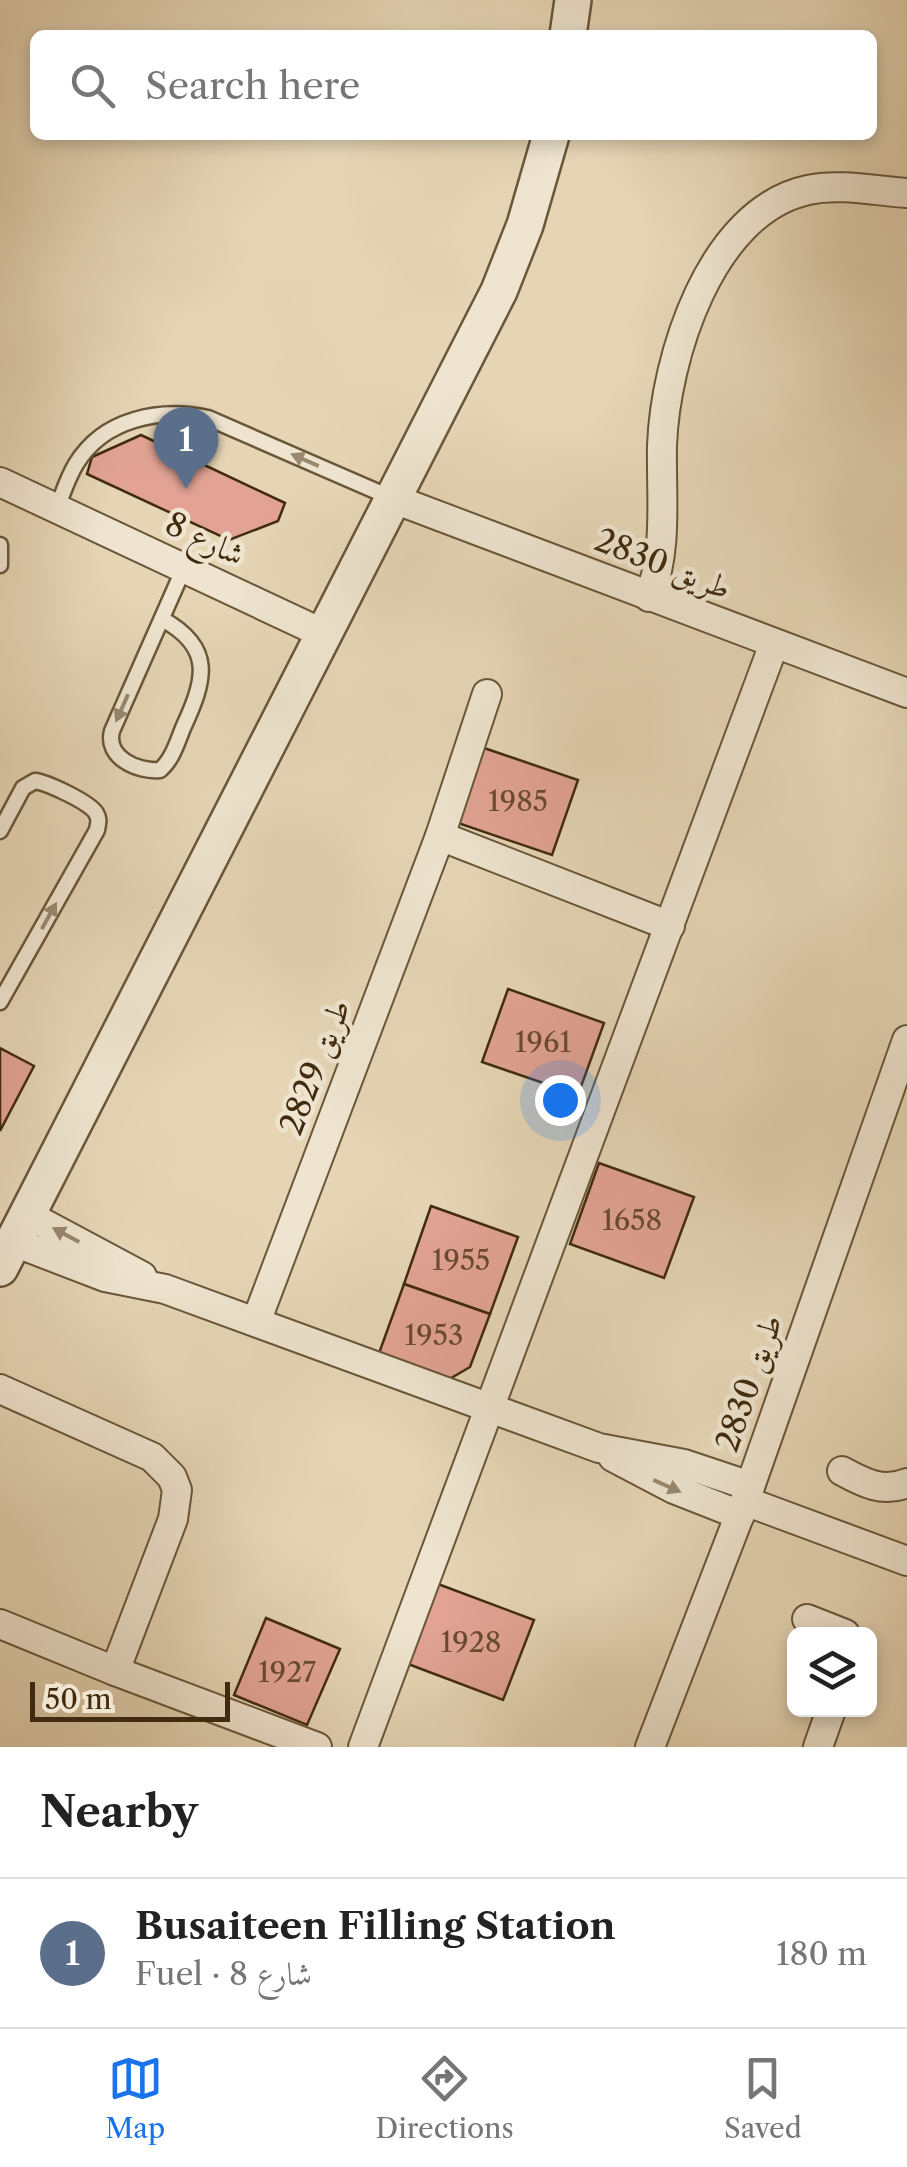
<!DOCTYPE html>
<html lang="en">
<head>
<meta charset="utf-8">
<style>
  :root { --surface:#fff; --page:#f6f6f6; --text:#222; --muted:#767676; --line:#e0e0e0; --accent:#1a73e8 }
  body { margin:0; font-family:"Libre Caslon Text",Amiri,serif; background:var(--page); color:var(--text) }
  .controls { position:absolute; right:30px; bottom:30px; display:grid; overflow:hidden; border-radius:15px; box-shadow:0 5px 15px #0003 }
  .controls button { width:90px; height:90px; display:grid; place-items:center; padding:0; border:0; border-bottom:2px solid var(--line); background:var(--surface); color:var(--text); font:50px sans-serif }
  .scale { position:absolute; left:30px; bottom:25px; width:200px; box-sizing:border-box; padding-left:10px; border:5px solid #412b0e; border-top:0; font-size:28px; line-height:35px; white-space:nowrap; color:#412b0e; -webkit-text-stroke:8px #eee4cf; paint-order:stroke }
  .you { position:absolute; left:560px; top:1100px; width:35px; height:35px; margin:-25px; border:8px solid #fff; border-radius:50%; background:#1a73e8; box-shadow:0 0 0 15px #1a73e833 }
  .badge { display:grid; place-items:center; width:65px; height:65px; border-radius:50%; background:var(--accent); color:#fff; font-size:32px; font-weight:700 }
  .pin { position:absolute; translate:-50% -82px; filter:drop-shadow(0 2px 5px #0008) }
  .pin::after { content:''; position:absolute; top:52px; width:35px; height:30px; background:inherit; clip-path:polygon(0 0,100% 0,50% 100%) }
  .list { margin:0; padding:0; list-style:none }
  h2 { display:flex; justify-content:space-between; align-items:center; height:130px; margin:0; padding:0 40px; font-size:42px }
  h2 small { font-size:32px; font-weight:400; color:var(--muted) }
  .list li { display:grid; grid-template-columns:65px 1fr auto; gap:30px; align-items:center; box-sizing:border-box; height:150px; padding:0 40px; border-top:2px solid var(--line) }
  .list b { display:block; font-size:38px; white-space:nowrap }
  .list p { margin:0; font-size:32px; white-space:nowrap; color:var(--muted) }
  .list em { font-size:32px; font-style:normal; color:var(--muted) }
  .icon { flex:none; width:55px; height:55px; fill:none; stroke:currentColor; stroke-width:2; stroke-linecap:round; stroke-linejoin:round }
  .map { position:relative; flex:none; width:907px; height:1747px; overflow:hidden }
  .search { position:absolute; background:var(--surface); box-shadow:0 5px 15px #0003; left:30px; right:30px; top:30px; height:110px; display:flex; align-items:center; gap:25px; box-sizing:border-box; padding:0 35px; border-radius:15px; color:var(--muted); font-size:38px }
  .sheet { height:280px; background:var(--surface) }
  nav { display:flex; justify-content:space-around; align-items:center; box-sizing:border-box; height:140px; border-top:2px solid var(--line); background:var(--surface); font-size:28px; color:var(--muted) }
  nav a { display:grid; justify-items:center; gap:5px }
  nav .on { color:var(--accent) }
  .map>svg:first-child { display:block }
</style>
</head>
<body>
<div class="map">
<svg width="907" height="1747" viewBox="0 0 907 1747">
  <rect width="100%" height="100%" fill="#e5d5b5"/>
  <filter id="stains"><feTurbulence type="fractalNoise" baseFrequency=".002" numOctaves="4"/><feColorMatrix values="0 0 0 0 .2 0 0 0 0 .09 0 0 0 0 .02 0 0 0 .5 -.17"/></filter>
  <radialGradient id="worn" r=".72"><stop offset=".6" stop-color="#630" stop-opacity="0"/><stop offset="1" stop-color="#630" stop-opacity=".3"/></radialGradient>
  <g fill="#e2a394" stroke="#412b0e" stroke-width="2.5">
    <polygon points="141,435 285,503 278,521 229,540 87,474 92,457"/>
    <polygon points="484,748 578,780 552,855 458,823"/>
    <polygon points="508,989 604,1023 578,1095 482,1062"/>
    <polygon points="0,1048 34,1066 0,1131"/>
    <polygon points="599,1163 694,1197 664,1278 570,1244"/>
    <polygon points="431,1206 518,1237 490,1314 404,1284"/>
    <polygon points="404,1284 490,1314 470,1367 446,1381 378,1356"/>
    <polygon points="438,1584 534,1620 503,1700 408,1664"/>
    <polygon points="266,1618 340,1649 307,1725 234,1695"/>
  </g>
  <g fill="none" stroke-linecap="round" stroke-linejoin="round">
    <defs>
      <g id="service">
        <path d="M57,508C63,493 68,477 76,464C104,418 160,408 208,418L394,499"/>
        <polyline points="0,545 0,565"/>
        <path d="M162,619C215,648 205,680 183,728C177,743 172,760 160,770C137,772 105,757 112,731L184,568"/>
        <path d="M0,831L23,788L35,781C48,783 89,802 96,813C100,820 98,823 97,830L0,1002"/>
      </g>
      <g id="minor">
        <polyline points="0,482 326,635"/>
        <polyline points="394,499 907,693"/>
        <path d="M649,597C668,551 661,496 662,446C665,359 710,211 808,190C839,183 876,191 907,193"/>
        <polyline points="440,836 670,926"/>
        <polyline points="28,1215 142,1276"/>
        <polyline points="14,1242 105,1277 165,1289 599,1448 684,1464 750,1486"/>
        <polyline points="256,1322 440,836 487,694"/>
        <polyline points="0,1389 152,1457 172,1477 177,1490 173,1519 115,1671"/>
        <polyline points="613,1457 674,1489 740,1515"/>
        <path d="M842,1471C864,1483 883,1493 907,1483"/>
        <polyline points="745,1501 907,1561"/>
        <polyline points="807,1619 845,1634"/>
        <polyline points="0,1624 115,1671 317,1747"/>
        <polyline points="363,1747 774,644"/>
        <polyline points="650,1747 745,1501 907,1040"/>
        <polyline points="818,1747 831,1710"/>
      </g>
      <g id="tertiary">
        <polyline points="568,35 573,0"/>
        <polyline points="0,1268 499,291 525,225 551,135"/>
      </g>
    </defs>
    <use href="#service" stroke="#6a5638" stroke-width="19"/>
    <use href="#minor" stroke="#6a5638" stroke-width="32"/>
    <use href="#tertiary" stroke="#6a5638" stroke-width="40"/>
    <use href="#service" stroke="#eee4cf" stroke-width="14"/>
    <use href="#minor" stroke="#eee4cf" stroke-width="28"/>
    <use href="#tertiary" stroke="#eee4cf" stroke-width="35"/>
  </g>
  <defs><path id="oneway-solid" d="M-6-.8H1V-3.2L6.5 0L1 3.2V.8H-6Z" transform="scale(2.5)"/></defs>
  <g fill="#98886e">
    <use href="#oneway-solid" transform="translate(305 460) rotate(-156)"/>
    <use href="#oneway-solid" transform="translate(122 708) rotate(114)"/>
    <use href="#oneway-solid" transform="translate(49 916) rotate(-61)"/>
    <use href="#oneway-solid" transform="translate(66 1235) rotate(-152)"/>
    <use href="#oneway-solid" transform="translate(667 1486) rotate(24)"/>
  </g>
  <g text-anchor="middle" stroke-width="9" stroke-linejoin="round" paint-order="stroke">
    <g font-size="28" fill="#694930">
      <text x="518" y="811">1985</text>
      <text x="543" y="1052">1961</text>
      <text x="632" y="1230">1658</text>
      <text x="461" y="1270">1955</text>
      <text x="434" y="1345">1953</text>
      <text x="471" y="1652">1928</text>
      <text x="287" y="1682">1927</text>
    </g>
    <g font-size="32" fill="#412b0e" stroke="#eee4cf">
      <text transform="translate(205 539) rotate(25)" y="11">شارع 8</text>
      <text transform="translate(663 564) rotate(21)" y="11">طريق 2830</text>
      <text transform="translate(315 1067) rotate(-69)" y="11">طريق 2829</text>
      <text transform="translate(749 1383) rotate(-71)" y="11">طريق 2830</text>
    </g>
  </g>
  <rect width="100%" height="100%" filter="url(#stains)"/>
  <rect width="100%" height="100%" fill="url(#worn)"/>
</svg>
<div class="controls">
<button><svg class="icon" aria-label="layers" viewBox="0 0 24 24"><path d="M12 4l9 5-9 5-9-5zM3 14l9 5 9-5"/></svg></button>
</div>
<div class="scale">50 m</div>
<div class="you"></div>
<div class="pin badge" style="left:186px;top:489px;background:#5c6f8a">1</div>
<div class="search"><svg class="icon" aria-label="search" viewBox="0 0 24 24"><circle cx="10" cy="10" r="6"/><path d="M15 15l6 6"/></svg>Search here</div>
</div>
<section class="sheet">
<h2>Nearby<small></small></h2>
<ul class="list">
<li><span class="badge" style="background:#5c6f8a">1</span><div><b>Busaiteen Filling Station</b><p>Fuel · شارع 8</p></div><em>180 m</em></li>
</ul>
</section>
<nav>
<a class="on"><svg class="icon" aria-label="map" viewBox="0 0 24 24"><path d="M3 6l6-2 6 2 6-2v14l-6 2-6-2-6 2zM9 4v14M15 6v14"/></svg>Map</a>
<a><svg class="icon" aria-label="directions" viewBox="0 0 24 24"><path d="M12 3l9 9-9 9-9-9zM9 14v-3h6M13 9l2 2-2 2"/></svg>Directions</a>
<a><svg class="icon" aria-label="saved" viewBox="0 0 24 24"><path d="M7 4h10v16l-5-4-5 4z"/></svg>Saved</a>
</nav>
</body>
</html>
